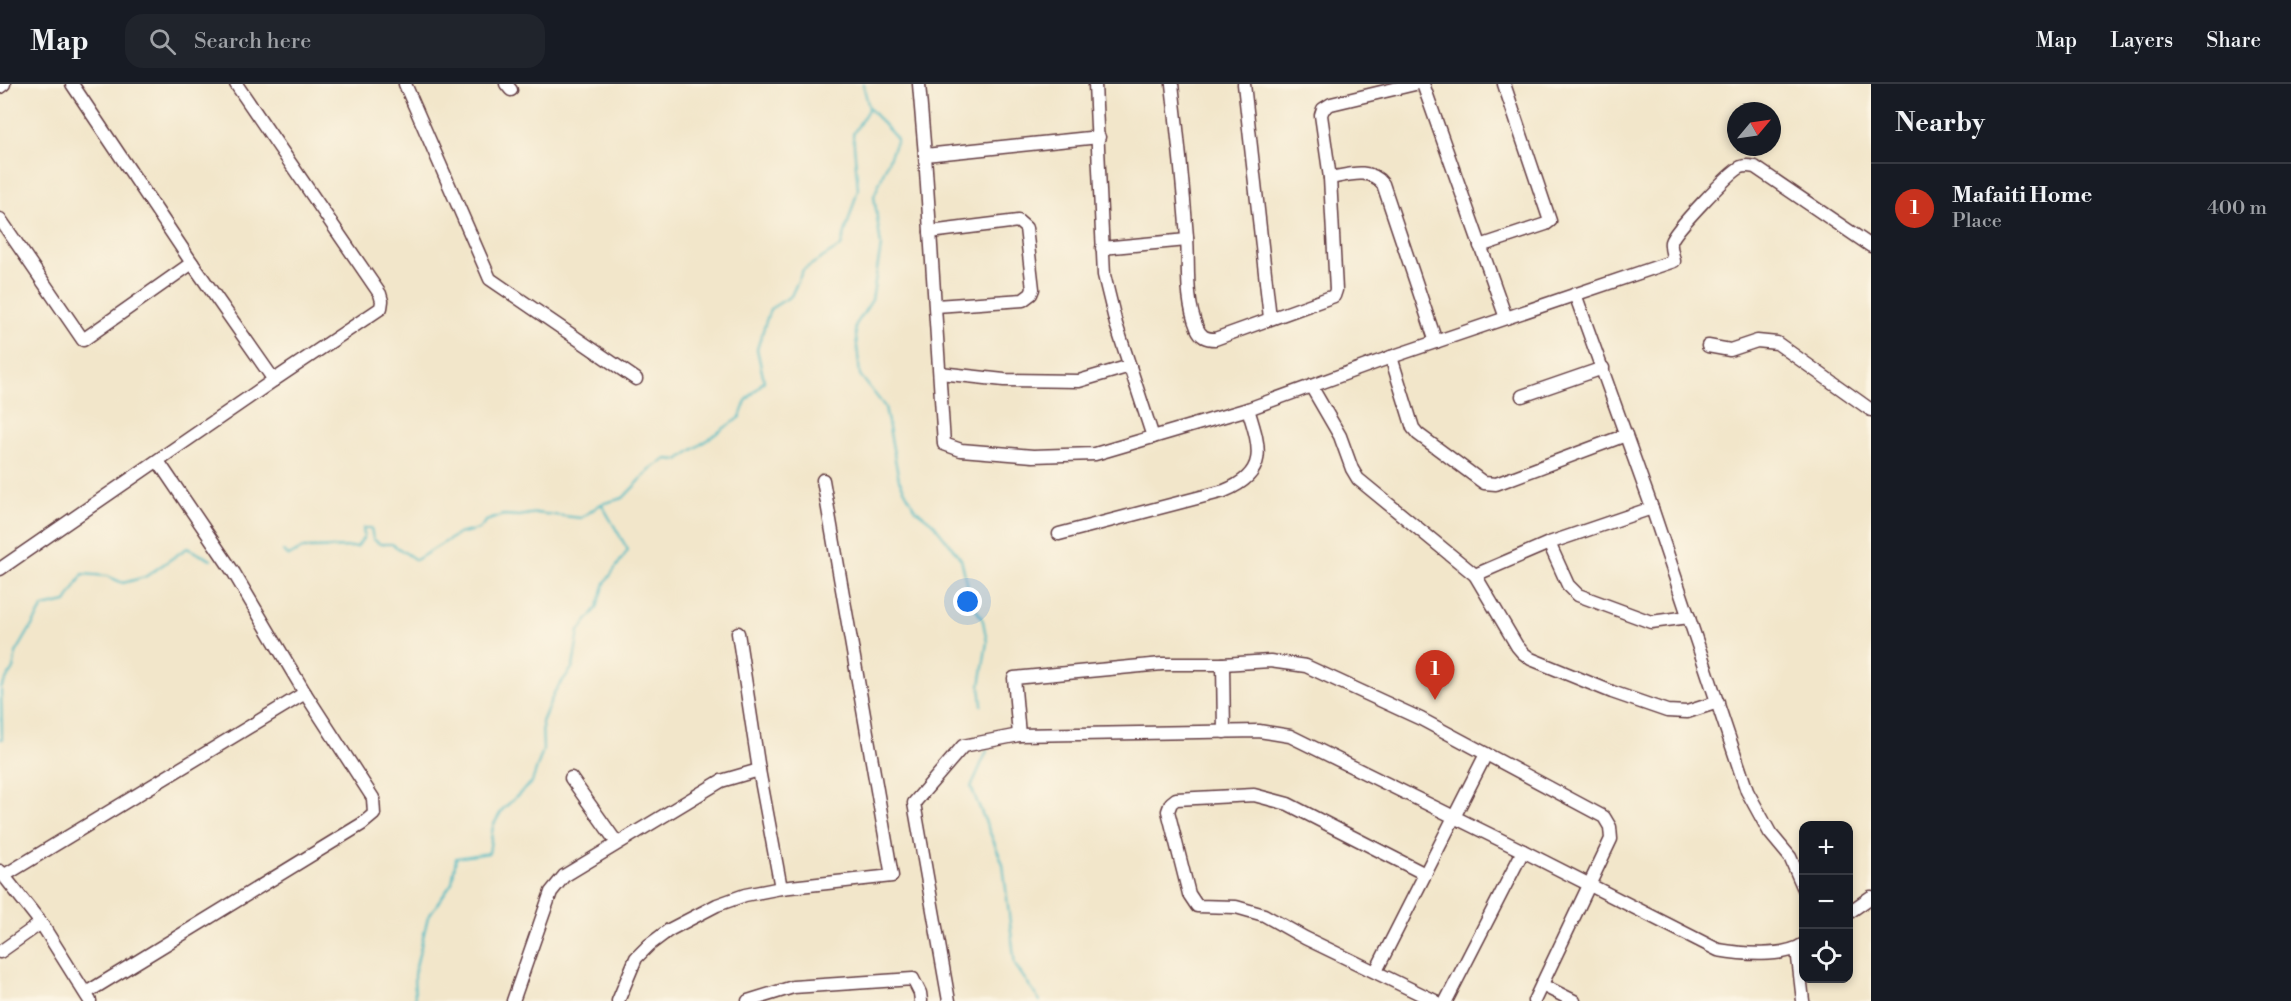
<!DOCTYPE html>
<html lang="en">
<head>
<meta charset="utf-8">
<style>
  :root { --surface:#171b24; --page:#20242c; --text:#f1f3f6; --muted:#9ea1a6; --line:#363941; --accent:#c8321e }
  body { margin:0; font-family:"Libre Bodoni",serif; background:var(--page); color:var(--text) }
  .controls { position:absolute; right:18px; bottom:18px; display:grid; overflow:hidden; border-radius:12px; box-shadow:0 3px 9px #0003 }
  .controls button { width:54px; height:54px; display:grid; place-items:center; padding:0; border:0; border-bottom:2px solid var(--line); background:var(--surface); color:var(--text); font:30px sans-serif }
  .compass { position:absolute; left:1727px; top:18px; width:54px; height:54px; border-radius:50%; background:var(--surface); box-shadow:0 3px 9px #0003; rotate:61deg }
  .you { position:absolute; left:968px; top:518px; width:21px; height:21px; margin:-15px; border:4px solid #fff; border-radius:50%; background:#1a73e8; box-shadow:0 0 0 9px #1a73e833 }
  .badge { display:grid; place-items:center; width:39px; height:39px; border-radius:50%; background:var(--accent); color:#fff; font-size:20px; font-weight:700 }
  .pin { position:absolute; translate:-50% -50px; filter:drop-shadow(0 2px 3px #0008) }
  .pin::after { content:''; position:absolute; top:32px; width:21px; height:18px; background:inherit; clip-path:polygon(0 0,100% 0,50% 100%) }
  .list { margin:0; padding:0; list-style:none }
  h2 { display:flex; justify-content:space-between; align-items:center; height:78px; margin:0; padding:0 24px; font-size:26px }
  h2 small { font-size:20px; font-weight:400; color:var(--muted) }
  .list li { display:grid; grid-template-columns:39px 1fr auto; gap:18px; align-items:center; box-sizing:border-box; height:90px; padding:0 24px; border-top:2px solid var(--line) }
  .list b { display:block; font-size:22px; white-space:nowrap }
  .list p { margin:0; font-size:20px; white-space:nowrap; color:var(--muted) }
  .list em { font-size:20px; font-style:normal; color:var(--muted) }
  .icon { flex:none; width:33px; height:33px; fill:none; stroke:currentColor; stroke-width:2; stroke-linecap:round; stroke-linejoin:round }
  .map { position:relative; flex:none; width:1871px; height:917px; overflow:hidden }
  header { display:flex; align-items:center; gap:36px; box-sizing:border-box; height:84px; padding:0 30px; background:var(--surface); border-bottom:2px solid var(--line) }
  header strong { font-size:28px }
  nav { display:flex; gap:33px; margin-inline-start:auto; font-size:21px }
  .search { width:420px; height:54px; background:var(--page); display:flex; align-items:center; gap:15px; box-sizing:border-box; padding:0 21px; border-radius:18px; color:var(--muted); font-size:22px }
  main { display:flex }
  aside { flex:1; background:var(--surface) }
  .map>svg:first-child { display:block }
</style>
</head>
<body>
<header>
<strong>Map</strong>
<div class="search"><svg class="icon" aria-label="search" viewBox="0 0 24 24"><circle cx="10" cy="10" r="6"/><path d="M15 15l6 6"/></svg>Search here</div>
<nav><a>Map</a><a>Layers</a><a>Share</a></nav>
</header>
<main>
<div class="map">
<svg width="1871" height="917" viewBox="0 0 1871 917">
  <rect width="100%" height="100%" fill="#fcf5e5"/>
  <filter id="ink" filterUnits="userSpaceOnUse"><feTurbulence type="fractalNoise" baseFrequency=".0167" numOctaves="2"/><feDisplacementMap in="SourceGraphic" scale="12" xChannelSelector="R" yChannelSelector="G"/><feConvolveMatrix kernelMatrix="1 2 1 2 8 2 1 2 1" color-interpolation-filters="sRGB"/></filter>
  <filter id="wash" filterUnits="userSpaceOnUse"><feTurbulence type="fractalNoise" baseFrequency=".008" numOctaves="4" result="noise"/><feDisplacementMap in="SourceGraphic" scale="24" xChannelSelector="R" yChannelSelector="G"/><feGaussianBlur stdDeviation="1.35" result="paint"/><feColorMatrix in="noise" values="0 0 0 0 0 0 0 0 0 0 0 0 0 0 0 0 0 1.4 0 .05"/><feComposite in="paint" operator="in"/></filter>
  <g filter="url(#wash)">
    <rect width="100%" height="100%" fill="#f2e6ca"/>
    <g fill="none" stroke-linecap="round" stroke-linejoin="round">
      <g stroke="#4ab8c2" stroke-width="2">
        <polyline points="869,24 897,55 874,112 881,162 872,216 855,242 860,291 885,323 899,396 915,425 933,439 961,475 971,516 983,537 987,558 980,602 982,621"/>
        <polyline points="283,467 289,472 303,464 357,463 364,453 363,444 371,444 373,455 380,460 392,460 416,476 458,450 479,445 486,437 503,431 519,432 536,429 581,434 601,420 623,414 653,383 667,375 678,376 740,333 746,317 764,297 757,265 770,225 791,212 803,186 841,162 858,105 853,50 869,24 863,0"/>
        <polyline points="0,655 2,655 1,604 13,585 16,569 43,523 66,518 83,490 107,492 123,499 145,493 187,464 211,476"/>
        <polyline points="987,667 971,703 1003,780 1015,881 1040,917"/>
        <polyline points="415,917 414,891 428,833 452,799 456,774 489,769 493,742 502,726 532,698 543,666 542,638 555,607 573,583 579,547 597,524 605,499 628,466 602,421"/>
      </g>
    </g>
  </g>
  <g filter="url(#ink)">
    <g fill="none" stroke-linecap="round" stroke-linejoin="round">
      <defs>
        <g id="minor">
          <polyline points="72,0 192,179 274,296 381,224 382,217 380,210 236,0"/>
          <polyline points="405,0 490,195 636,295"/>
          <polyline points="506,0 511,6"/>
          <path d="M919,0L925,71L944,360L961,366L1033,372L1095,370L1248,325L1391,273L1674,177C1673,171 1670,164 1671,158C1674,147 1730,88 1741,83C1746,81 1750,82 1755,83L1871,162"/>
          <polyline points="1095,0 1104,191 1116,240 1153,353"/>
          <path d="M1172,0C1178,51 1183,101 1187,153C1189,183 1185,215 1197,244C1201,253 1206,255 1215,255L1334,212L1336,206L1330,94L1321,31L1323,25L1331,20L1415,0"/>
          <polyline points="1244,0 1270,234"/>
          <polyline points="1423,0 1506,234"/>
          <polyline points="0,3 4,0"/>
          <polyline points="925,71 1099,53"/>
          <path d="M1330,94C1348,91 1370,83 1383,100L1436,258"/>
          <polyline points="0,135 83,256 192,179"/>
          <polyline points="930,148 1018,137 1026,144 1033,205 1031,210 1023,216 936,222"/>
          <polyline points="1480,162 1546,140 1550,137 1504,0"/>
          <polyline points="1102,164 1187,156"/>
          <polyline points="1575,210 1652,424 1747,707 1770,749 1790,773 1804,805"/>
          <polyline points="1708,262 1730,266 1757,257 1777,259 1871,326"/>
          <polyline points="1391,273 1413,344 1418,350 1484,399 1496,400 1626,351"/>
          <polyline points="940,289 1004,296 1079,297 1130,282"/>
          <polyline points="1311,302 1340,352 1352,385 1358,395 1475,491 1549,459 1652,424"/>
          <polyline points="1522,312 1603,284"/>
          <path d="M1059,450L1224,407C1269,389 1260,363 1248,325"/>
          <polyline points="1549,459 1568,501 1578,511 1651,538 1689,533"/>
          <polyline points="0,485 274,296"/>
          <polyline points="1475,491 1517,562 1523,569 1531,575 1612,608 1667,627 1687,628 1718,618"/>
          <polyline points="738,549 759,686 781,804"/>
          <polyline points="1223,580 1224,648"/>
          <polyline points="1019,651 1014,594 1162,580 1223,580 1270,577 1306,582 1421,635 1604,733 1610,743 1611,755 1534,917"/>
          <polyline points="571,694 617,759"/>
          <polyline points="0,787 41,839 90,917"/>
          <polyline points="1425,790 1288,720 1254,711 1176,715 1171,719 1168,727 1189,810 1197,822 1236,823 1264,831 1305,854 1435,917"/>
          <polyline points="5,791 305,609"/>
          <polyline points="1848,829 1871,813"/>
          <polyline points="1797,865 1803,917"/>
          <polyline points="0,868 41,839"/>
          <polyline points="1376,887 1486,670"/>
          <polyline points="1542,901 1574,917"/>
          <polyline points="86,909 362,740 374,730 373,714 305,609 234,489 158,377"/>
          <polyline points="513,917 551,808 564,792 721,697 759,686"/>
          <polyline points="618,917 636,874 649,861 669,846 717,821 745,811 781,804 892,792 823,396"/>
          <polyline points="748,917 793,903 913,895 920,909 921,917"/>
          <path d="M949,917L914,719L963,662L1019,651L1259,647L1290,652L1523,767L1718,866C1741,870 1784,874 1804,860"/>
          <polyline points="1446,917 1523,767"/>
        </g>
      </defs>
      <use href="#minor" stroke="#633d43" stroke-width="15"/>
      <use href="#minor" stroke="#fff" stroke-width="12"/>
    </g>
  </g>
</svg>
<div class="controls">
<button>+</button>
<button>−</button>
<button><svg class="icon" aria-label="locate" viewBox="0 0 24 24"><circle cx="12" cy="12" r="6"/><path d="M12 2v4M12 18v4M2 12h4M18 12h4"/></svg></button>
</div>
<svg class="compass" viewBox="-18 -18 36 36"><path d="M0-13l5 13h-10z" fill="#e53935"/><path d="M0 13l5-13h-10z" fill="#9ea1a6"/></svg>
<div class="you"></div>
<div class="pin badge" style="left:1435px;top:616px">1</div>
</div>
<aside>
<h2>Nearby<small></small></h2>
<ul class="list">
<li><span class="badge">1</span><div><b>Mafaiti Home</b><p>Place</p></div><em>400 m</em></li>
</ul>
</aside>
</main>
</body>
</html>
